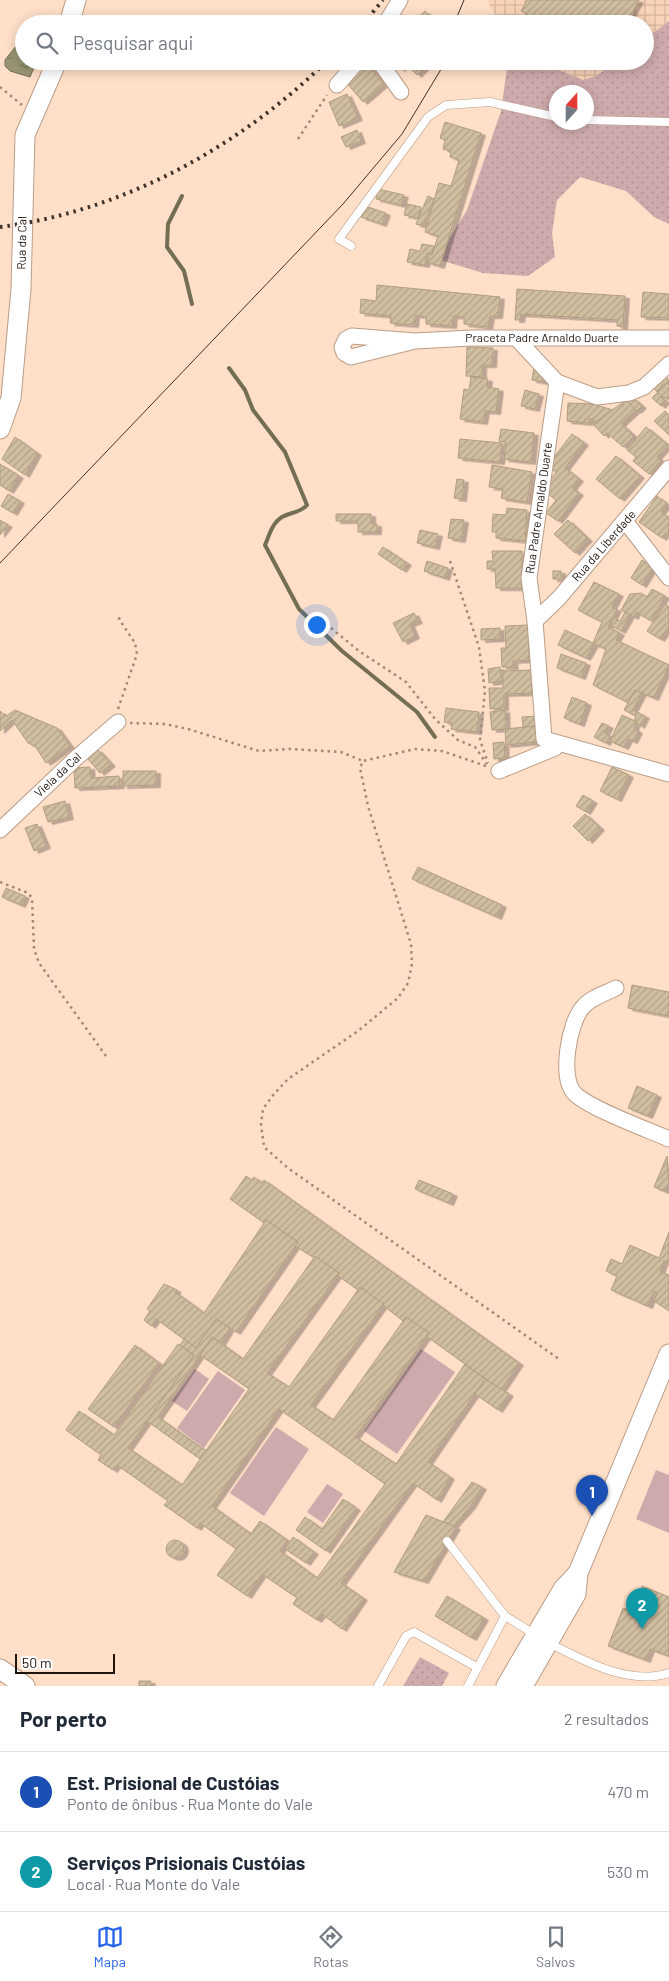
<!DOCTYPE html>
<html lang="pt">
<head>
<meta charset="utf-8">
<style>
  :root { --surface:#fff; --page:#f6f6f7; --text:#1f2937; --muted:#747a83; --line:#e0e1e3; --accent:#2563eb }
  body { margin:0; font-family:Barlow,sans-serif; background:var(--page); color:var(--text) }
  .compass { position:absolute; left:549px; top:85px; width:45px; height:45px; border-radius:50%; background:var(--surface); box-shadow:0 2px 12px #0003; rotate:21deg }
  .scale { position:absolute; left:15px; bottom:12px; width:100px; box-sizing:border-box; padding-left:5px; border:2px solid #20150d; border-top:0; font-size:14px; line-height:18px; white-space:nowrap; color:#20150d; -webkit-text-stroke:4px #fff; paint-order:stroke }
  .you { position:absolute; left:316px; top:624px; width:18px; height:18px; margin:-12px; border:4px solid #fff; border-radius:50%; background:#1a73e8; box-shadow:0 0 0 8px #1a73e833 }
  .badge { display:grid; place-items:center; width:32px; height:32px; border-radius:50%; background:var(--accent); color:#fff; font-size:16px; font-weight:700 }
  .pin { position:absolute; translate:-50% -41px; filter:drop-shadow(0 1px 2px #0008) }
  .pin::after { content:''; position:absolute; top:26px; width:18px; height:15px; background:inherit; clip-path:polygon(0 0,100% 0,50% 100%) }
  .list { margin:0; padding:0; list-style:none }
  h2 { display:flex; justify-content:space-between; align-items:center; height:65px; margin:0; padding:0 20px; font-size:21px }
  h2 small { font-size:16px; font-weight:400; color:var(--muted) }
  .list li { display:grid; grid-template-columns:32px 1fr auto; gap:15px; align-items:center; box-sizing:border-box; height:80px; padding:0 20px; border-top:1px solid var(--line) }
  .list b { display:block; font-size:19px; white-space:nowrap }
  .list p { margin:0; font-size:16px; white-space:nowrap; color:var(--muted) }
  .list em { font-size:16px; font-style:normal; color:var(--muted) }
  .icon { flex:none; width:28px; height:28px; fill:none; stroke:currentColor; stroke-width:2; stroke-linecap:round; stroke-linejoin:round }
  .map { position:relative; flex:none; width:669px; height:1686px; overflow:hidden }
  .search { position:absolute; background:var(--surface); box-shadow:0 2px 12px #0003; left:15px; right:15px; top:15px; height:55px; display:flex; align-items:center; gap:12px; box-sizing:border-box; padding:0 18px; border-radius:28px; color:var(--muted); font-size:19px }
  .sheet { height:225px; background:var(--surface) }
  nav { display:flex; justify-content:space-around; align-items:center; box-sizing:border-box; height:70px; border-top:1px solid var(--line); background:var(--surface); font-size:14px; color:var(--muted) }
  nav a { display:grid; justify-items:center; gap:2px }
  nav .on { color:var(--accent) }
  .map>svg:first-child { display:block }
</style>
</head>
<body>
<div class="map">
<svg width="669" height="1686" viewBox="0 0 669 1686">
  <defs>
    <pattern id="industrial-grid" width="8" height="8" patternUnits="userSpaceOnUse" patternTransform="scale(1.25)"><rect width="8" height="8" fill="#fad4b8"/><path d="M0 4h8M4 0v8" fill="none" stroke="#d6b59d"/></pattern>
    <pattern id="grass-dots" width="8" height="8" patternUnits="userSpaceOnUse" patternTransform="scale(1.25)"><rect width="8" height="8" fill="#cfaaac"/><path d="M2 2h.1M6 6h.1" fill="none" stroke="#b19193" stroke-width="1.8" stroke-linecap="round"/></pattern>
    <pattern id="water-ripples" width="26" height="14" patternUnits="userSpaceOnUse" patternTransform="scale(1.25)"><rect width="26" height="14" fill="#989473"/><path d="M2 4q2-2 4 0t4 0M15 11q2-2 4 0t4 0" fill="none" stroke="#7c785d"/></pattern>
    <pattern id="building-hatch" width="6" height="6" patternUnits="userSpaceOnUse" patternTransform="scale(1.25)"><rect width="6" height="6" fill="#d0bea0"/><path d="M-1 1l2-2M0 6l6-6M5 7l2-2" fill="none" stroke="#b2a289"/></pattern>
    <filter id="shadow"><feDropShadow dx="4.5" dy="2.5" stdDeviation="0" flood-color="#0004"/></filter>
  </defs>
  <rect width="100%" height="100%" fill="#ffdfc8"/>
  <g fill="url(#industrial-grid)">
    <polygon points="487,0 669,0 669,21 645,39 645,24 500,24"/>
    <polygon points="537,61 617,61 596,76 583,81"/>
  </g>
  <g fill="url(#grass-dots)" fill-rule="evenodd">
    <path d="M669,21V224L654,217L626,191L580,177L557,200L552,233L555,257L528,276L483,273L437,259L467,210L501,111L508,61H537L583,80L596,76L617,61H645V39ZM556,92H586V122H556Z"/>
    <polygon points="420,1657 449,1673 442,1686 403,1686"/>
  </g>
  <g fill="#cfaaac">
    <polygon points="421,1349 455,1372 397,1454 364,1431"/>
    <polygon points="195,1369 209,1379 187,1411 172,1401"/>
    <polygon points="218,1371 245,1390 204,1448 177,1428"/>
    <polygon points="276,1427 309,1449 264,1516 230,1493"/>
    <polygon points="656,1470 669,1475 669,1533 636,1519"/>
    <polygon points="327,1484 343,1494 323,1523 307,1512"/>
  </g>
  <polygon fill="url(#water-ripples)" stroke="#746e54" points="24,36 24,61 37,61 30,77 10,71 5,66 5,60"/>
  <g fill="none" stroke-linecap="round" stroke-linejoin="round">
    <g stroke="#746e54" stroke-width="4">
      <polyline points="182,196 168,224 167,247 184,271 192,304"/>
      <path d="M229,368L245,390L253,410L285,452L307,505C300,513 291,512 282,517C272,523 269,536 265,545L299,609L342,651L417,712L435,737"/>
    </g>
  </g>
  <g fill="url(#building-hatch)" stroke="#b09e80" fill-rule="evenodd" filter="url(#shadow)">
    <polygon points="527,0 639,0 626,24 545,24 521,11"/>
    <polygon points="425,11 437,24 417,24 414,21"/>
    <polygon points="392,61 423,61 427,65 417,75 406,64 400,69"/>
    <polygon points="367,64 384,84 363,102 346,82"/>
    <polygon points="347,94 358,118 339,126 329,102"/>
    <polygon points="445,122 481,133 440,266 427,262 429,254 432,255 438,236 425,232 439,183 451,186 459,160 450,157 451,151 443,149 445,140 440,138"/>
    <polygon points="357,130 361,141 346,147 341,137"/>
    <polygon points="378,189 404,195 401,205 376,199"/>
    <polygon points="428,196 434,199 423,226 416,224"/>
    <polygon points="407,204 421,207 418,218 404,215"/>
    <polygon points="365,206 386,213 382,224 361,217"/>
    <polygon points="422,244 434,246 432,254 427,253 425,265 407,262 410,249 420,251"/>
    <polygon points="377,285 500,297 498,316 490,316 488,327 464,324 464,317 453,316 452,326 426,324 426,317 415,315 414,325 390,323 391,316 360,313 361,299 376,301"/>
    <polygon points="517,289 625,296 623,327 617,326 617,320 521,314 520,320 515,320"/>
    <polygon points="643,292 669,294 669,318 641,317"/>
    <polygon points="467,347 493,348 492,365 482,365 482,377 466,376"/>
    <polygon points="534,367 546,370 543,382 532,380"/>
    <polygon points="666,376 669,381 665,385 661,380"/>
    <polygon points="471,377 488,379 487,387 499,389 496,412 485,411 483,422 460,419 464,389 469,390"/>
    <polygon points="658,381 663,385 657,392 653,387"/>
    <polygon points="663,385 669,389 669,395 666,399 657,392"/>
    <polygon points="525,390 539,394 535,409 521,406"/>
    <polygon points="657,393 665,401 661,406 652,398"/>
    <polygon points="633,398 642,406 637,411 627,401"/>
    <polygon points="626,400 636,410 621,424 634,436 623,447 607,433 604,436 593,424"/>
    <polygon points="568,403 593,404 613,410 594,423 594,419 589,419 589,423 567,421"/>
    <polygon points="665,411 669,415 669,435 654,421"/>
    <polygon points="646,427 668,445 657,457 661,460 649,474 633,461 636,457 627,450"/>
    <polygon points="501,429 534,433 531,462 504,459 506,442 499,441"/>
    <polygon points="572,434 584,443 565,468 579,479 572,488 579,493 558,521 546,513 556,500 543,490 556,472 547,466"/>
    <polygon points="15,437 37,453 25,475 2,459"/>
    <polygon points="460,439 502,443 500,462 458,458"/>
    <polygon points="616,456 640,476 620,499 596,479"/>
    <polygon points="0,464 19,476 9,491 0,485"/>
    <polygon points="492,465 532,472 527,502 501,498 503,489 489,487"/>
    <polygon points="457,479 464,480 462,499 454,498"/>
    <polygon points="8,494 20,501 13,513 1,506"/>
    <polygon points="657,496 667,504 661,512 669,518 669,534 668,536 665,534 662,538 639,522"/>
    <polygon points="507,508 527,510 525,541 496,538 496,532 492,532 493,514 506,515"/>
    <polygon points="336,514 371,514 371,524 377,524 377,532 358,532 358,521 336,521"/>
    <polygon points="451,519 464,520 461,540 448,538"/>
    <polygon points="0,520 8,525 0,535"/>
    <polygon points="568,520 588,539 575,553 554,534"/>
    <polygon points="420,530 438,534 435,547 417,543"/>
    <polygon points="383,547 407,563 402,570 378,554"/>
    <polygon points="492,551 522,551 522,588 496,588 495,569 487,569 487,561 493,561"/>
    <polygon points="642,560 653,567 642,585 631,578"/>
    <polygon points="427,561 448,568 445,578 424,571"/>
    <rect x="553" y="571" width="8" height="8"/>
    <polygon points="594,582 619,594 612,607 617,609 608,627 620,633 616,640 669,665 654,698 635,690 629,703 593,685 606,649 594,644 586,658 558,645 565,630 593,643 602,622 578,610"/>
    <polygon points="652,589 665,596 651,621 636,612 634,617 621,610 630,594 641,593 647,597"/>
    <polygon points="665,604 669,607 669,626 660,639 647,631"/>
    <polygon points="625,612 630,615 621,631 610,625 614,618 620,621"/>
    <polygon points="414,613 418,621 410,624 415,636 403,642 393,623"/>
    <polygon points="528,625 529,660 513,661 514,667 502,667 501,648 506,648 505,626"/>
    <polygon points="500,628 500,639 481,640 481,629"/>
    <polygon points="561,654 586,663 581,677 557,668"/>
    <polygon points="500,667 502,681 489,683 488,669"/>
    <polygon points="532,670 532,693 504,694 504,708 490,709 489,688 503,688 503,671"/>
    <polygon points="635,690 642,693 633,710 645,716 640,726 634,721 636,716 624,710"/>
    <polygon points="572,697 587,703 580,724 564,718"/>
    <polygon points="446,708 479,712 477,732 451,729 452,723 444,722"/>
    <polygon points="15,710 57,728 70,746 46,763 35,746 28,743 12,720 0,731 0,711 6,716"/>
    <polygon points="505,710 506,729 492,730 490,712"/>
    <polygon points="622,715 637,722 634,728 638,731 633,741 628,739 624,747 610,741"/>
    <polygon points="537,716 538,726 523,727 522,717"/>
    <polygon points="602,723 609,726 605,733 610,735 606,743 594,737"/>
    <polygon points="535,726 537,742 506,745 505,729"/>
    <polygon points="504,742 505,758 494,759 493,743"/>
    <polygon points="97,749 111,764 100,773 87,758"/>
    <polygon points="90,767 91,778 119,776 120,786 75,788 74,768"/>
    <polygon points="612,767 629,775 617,799 600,791"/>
    <polygon points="123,771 156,771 156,785 123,786"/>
    <polygon points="583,795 593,801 586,812 576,806"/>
    <polygon points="65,801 69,817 48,822 43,807"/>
    <polygon points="585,814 600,828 588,841 573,826"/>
    <polygon points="37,824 46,846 34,851 25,828"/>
    <polygon points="418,867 502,905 497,917 412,879"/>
    <polygon points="6,888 25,896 21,905 2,897"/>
    <polygon points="632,985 669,992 669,1016 628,1008"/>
    <polygon points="637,1086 657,1095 648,1116 628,1108"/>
    <polygon points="667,1156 669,1183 664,1191 654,1187"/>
    <polygon points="246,1176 252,1180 254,1177 262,1183 264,1180 519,1363 501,1390 426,1336 429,1333 406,1317 403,1321 360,1287 358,1290 337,1275 339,1273 295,1246 298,1242 266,1220 264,1223 230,1199"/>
    <polygon points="419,1180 453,1194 449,1203 415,1189"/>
    <polygon points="266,1220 298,1242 236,1332 216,1319 196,1348 156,1319 151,1326 144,1320 150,1311 147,1309 164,1284 177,1290 175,1292 204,1313"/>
    <polygon points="669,1232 669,1263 664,1261 660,1272 669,1275 669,1311 654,1301 657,1293 654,1291 648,1306 611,1290 617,1276 606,1271 611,1259 622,1264 630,1245 659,1258"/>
    <path d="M315,1256L339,1273L267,1373L289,1387L360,1287L384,1304L311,1405L333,1420L406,1317L429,1333L355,1437L396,1464L465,1364L485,1379L428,1462L450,1477L437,1500L413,1483L341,1583L363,1598L342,1629L322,1614L317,1620L293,1604L297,1598L262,1574L247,1596L217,1575L236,1549L200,1523L197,1528L164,1505L168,1501L117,1465L113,1470L98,1460L101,1455L66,1430L79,1411L114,1435L178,1344L194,1355L128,1448L182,1485L249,1389L200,1355L212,1337L243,1359ZM279,1409L385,1484L317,1578L280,1551L287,1540L260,1521L251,1534L212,1506Z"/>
    <polygon points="216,1319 230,1328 221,1343 212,1337 158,1417 206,1451 200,1459 147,1421 194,1355 180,1345 184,1339 196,1348"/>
    <polygon points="135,1345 159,1363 114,1427 88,1409"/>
    <polygon points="485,1379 509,1394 498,1410 475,1394"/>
    <polygon points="472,1482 482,1487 471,1506 453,1526 443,1522"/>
    <polygon points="343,1499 356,1508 326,1551 296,1530 305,1517 322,1529"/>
    <polygon points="426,1515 456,1527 424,1581 394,1572"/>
    <polygon points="293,1537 314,1552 306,1563 285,1549"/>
    <circle cx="175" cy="1549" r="9"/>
    <polygon points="642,1586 669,1597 669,1656 650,1649 646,1660 608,1646 623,1608 633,1611"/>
    <polygon points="447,1596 484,1618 472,1638 435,1616"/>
    <polygon points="139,1681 151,1681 150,1686 139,1686"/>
  </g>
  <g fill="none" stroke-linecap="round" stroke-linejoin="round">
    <defs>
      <g id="service">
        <polyline points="586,120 669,122"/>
        <polyline points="351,246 339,239 428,117 446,105 490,102 556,117"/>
        <polyline points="447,1541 505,1616"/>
        <path d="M549,1643C585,1661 628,1686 669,1673"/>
        <polyline points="378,1686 406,1636 414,1632 478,1668"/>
        <polyline points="468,1686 505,1616 536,1635"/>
      </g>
      <g id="minor">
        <polyline points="385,24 400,0"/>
        <polyline points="379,61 401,92"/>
        <polyline points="337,85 358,61"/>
        <polyline points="516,338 557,382"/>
        <polyline points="415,341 351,357 344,353 342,347 346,339 352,336 415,341 471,338 669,338"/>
        <polyline points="669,364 644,387 629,393 597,397 557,382 529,578 535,621 544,739 669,774"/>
        <polyline points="625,521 669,578"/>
        <polyline points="535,621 559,598 669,468"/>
        <polyline points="499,771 555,748 558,744"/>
        <polyline points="0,830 75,759 118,722"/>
        <path d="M616,988C606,993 590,998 583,1007C569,1022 559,1078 575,1094C591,1109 646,1129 669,1139"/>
      </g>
      <g id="tertiary">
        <polyline points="69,24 76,0"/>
        <polyline points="0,429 11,398 21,289 25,135 57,61"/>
        <polyline points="0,1669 25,1686"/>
        <polyline points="506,1686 563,1589 578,1573"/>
        <polyline points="523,1686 576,1594 578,1573 669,1354"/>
      </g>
    </defs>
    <use href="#service" stroke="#bb9d87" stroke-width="9"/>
    <use href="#minor" stroke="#bb9d87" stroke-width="17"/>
    <use href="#tertiary" stroke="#bb9d87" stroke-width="21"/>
    <g stroke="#a08979" stroke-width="2.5" stroke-dasharray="2.5 4" stroke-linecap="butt">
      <polyline points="0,87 22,105"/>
      <polyline points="298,139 327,95"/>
      <polyline points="450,561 479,647 485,691 480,740 488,763"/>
      <polyline points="331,628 359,651 406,682 435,719 458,740 475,747 487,764"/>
      <polyline points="118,709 137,654 135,643 119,619 122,614"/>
      <polyline points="130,723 165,724 188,729 259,751 289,749 341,752 363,761"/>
      <polyline points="486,766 442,751 415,749 363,761 360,768 368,806 411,944 412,964 408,983 398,998 358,1031 288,1079 274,1094 263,1109 261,1124 264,1147 288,1168 559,1359"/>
      <polyline points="0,882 28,893 32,898 34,949 39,963 106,1056"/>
    </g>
    <use href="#service" stroke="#fff" stroke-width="8"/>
    <use href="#minor" stroke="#fff" stroke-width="15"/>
    <use href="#tertiary" stroke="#fff" stroke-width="19"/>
    <g stroke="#403228" stroke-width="1">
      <polyline points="454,24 464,0"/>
      <polyline points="0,563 343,204 402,134 446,61"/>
    </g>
    <g stroke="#403228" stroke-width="4" stroke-dasharray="2.5 5" stroke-linecap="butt">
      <polyline points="363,24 383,0"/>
      <path d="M0,227C124,211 239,147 327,61"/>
    </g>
  </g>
  <g text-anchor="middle" stroke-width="4.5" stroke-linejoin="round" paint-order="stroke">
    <g font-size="12" fill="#20150d" stroke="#fff">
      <text transform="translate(22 243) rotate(-89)" y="4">Rua da Cal</text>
      <text x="542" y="342">Praceta Padre Arnaldo Duarte</text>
      <text transform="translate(539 508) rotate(-82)" y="4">Rua Padre Arnaldo Duarte</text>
      <text transform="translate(604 546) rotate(-49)" y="4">Rua da Liberdade</text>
      <text transform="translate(58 775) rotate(-43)" y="4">Viela da Cal</text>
    </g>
  </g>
</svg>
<svg class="compass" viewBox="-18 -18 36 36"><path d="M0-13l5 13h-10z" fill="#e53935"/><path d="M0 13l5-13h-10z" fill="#747a83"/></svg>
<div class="scale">50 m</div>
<div class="you"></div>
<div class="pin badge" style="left:592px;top:1516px;background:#1a4fb4">1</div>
<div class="pin badge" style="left:642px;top:1629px;background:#0f9aa8">2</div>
<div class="search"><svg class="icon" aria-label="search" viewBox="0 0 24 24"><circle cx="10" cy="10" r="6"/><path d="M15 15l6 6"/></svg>Pesquisar aqui</div>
</div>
<section class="sheet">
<h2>Por perto<small>2 resultados</small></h2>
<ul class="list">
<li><span class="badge" style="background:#1a4fb4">1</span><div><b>Est. Prisional de Custóias</b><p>Ponto de ônibus · Rua Monte do Vale</p></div><em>470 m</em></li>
<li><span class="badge" style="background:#0f9aa8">2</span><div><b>Serviços Prisionais Custóias</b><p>Local · Rua Monte do Vale</p></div><em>530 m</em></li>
</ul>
</section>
<nav>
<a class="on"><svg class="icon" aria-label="map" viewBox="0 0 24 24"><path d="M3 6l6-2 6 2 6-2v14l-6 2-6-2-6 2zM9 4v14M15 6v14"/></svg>Mapa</a>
<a><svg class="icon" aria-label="directions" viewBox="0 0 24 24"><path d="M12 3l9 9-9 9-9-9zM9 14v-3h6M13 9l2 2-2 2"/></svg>Rotas</a>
<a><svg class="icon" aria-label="saved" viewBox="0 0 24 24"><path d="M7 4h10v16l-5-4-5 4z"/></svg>Salvos</a>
</nav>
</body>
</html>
